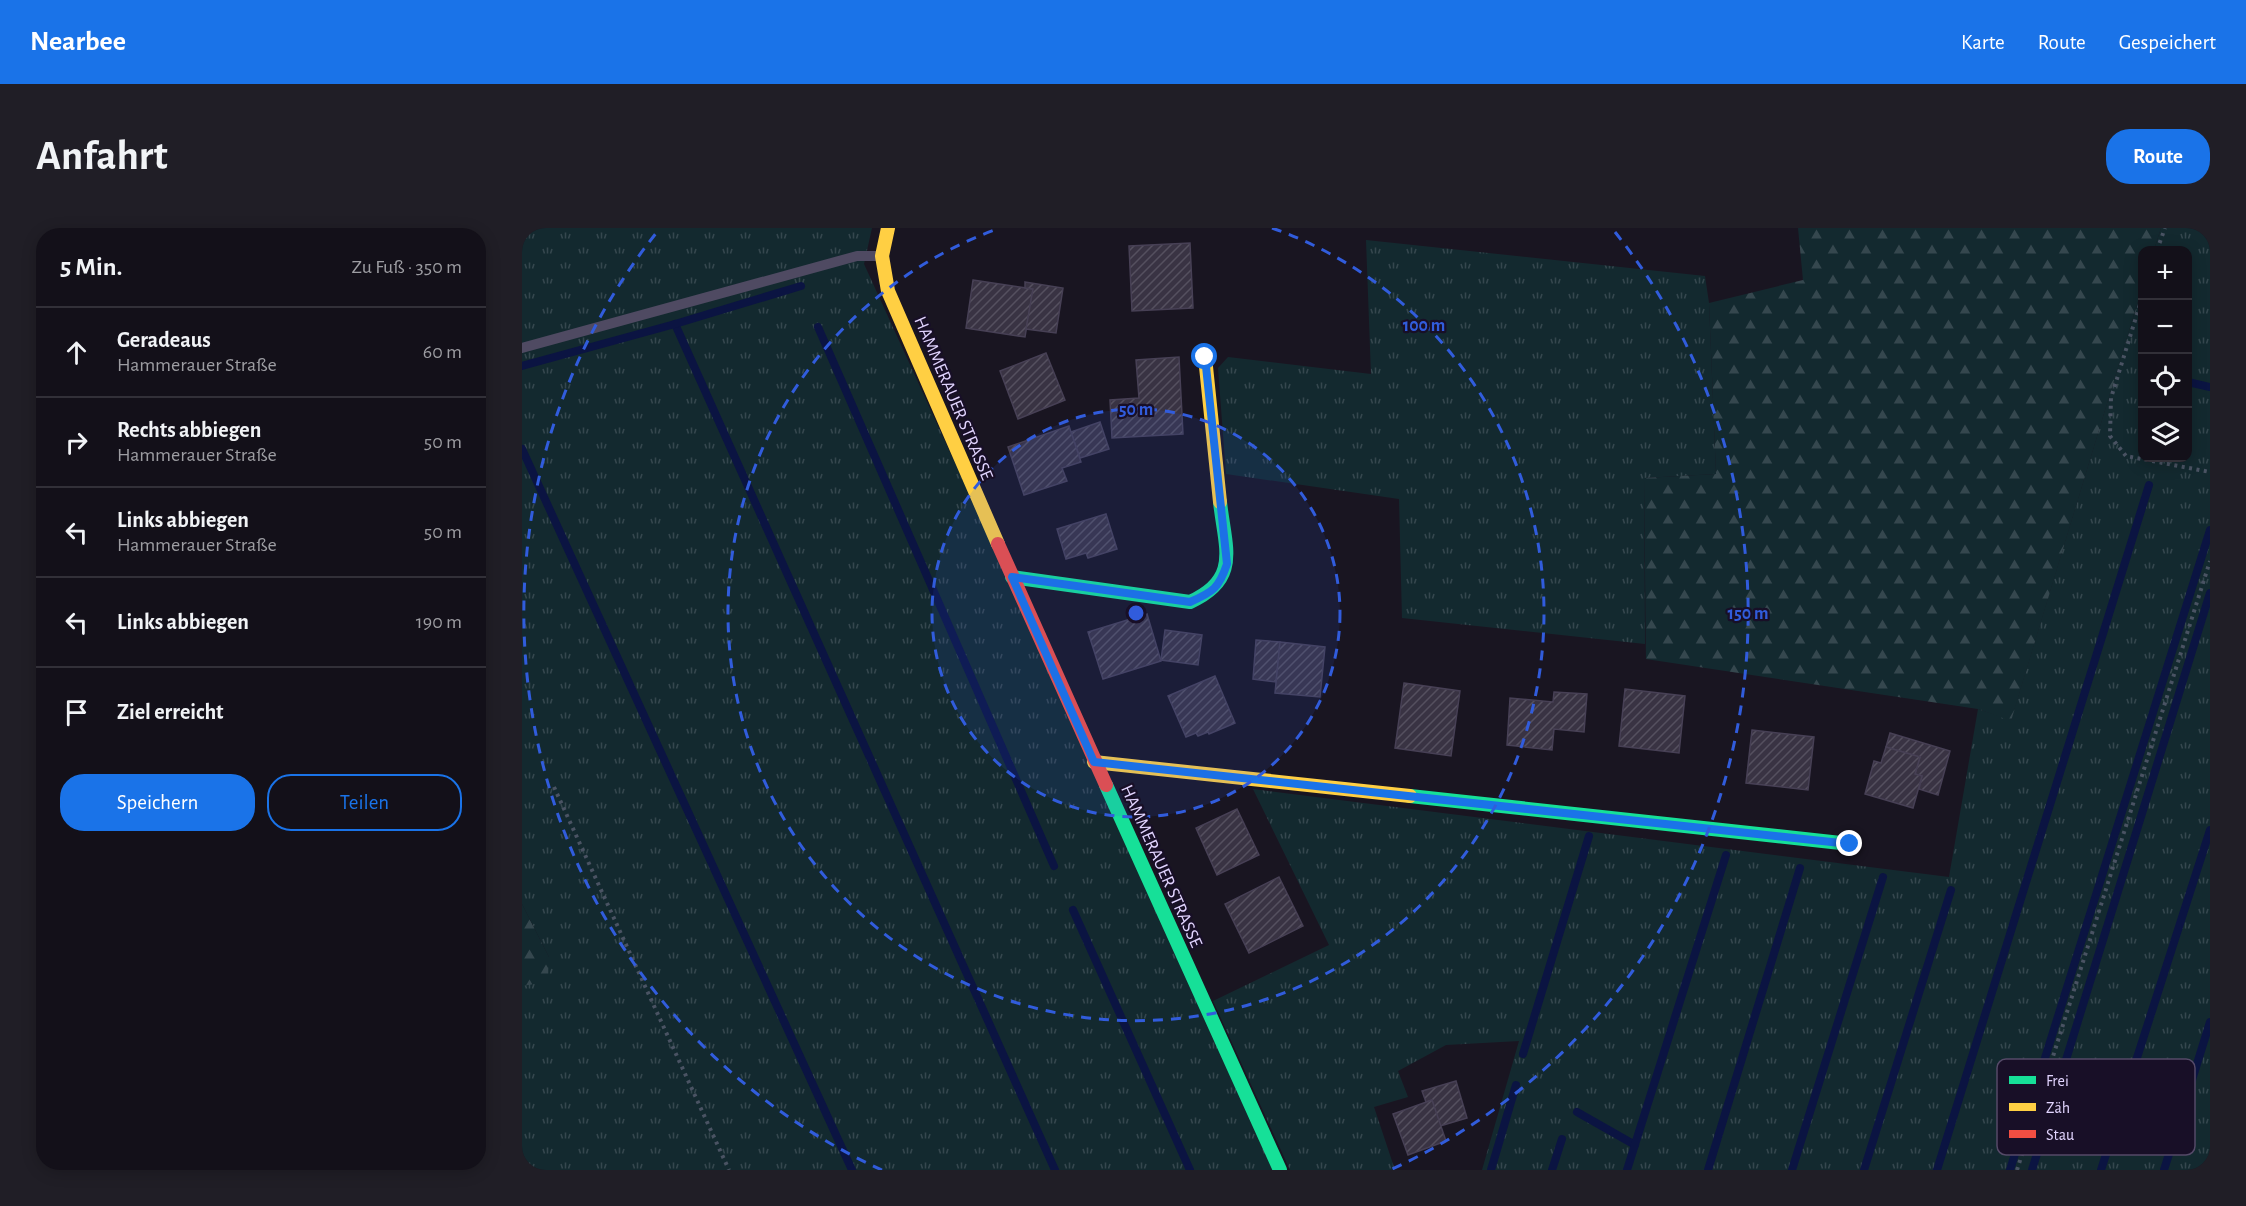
<!DOCTYPE html>
<html lang="de">
<head>
<meta charset="utf-8">
<style>
  :root { --surface:#131019; --page:#201e26; --text:#f1f3f6; --muted:#9d9da2; --line:#323038; --accent:#1a73e8 }
  body { margin:0; font-family:"Alegreya Sans",sans-serif; background:var(--page); color:var(--text) }
  .controls { position:absolute; right:18px; top:18px; display:grid; overflow:hidden; border-radius:12px; box-shadow:0 3px 15px #0003 }
  .controls button { width:54px; height:54px; display:grid; place-items:center; padding:0; border:0; border-bottom:2px solid var(--line); background:var(--surface); color:var(--text); font:30px sans-serif }
  .stop { position:absolute; width:18px; height:18px; margin:-14px; border:4px solid #1a73e8; border-radius:50%; background:#fff }
  .stop.end { background:#1a73e8; border-color:#fff; box-shadow:0 2px 6px #0008 }
  .list { margin:0; padding:0; list-style:none }
  h2 { display:flex; justify-content:space-between; align-items:center; height:78px; margin:0; padding:0 24px; font-size:26px }
  h2 small { font-size:20px; font-weight:400; color:var(--muted) }
  .list li { display:grid; grid-template-columns:39px 1fr auto; gap:18px; align-items:center; box-sizing:border-box; height:90px; padding:0 24px; border-top:2px solid var(--line) }
  .list b { display:block; font-size:22px; white-space:nowrap }
  .list p { margin:0; font-size:20px; white-space:nowrap; color:var(--muted) }
  .list em { font-size:20px; font-style:normal; color:var(--muted) }
  .actions { display:flex; gap:12px; padding:18px 24px }
  .actions a { flex:1; padding:14px 0; border:2px solid var(--accent); border-radius:24px; text-align:center; font-size:21px; color:var(--accent) }
  .actions .main { background:var(--accent); color:#fff }
  .icon { flex:none; width:33px; height:33px; fill:none; stroke:currentColor; stroke-width:2; stroke-linecap:round; stroke-linejoin:round }
  .map { position:relative; flex:none; width:1688px; height:942px; overflow:hidden; border-radius:24px }
  header { display:flex; align-items:center; gap:36px; box-sizing:border-box; height:84px; padding:0 30px; background:var(--accent); color:#fff }
  header strong { font-size:28px }
  nav { display:flex; gap:33px; margin-inline-start:auto; font-size:21px }
  .intro { display:flex; align-items:center; justify-content:space-between; box-sizing:border-box; height:144px; padding:0 36px }
  h1 { margin:0; font-size:42px }
  .button { padding:15px 27px; border-radius:24px; background:var(--accent); color:#fff; font-size:21px; font-weight:700 }
  main { display:flex; gap:36px; padding:0 36px }
  aside { flex:1; background:var(--surface); border-radius:24px; box-shadow:0 3px 15px #0003 }
  .map>svg:first-child { display:block }
</style>
</head>
<body>
<header>
<strong>Nearbee</strong>
<nav><a>Karte</a><a>Route</a><a>Gespeichert</a></nav>
</header>
<div class="intro"><h1>Anfahrt</h1><a class="button">Route</a></div>
<main>
<aside>
<h2>5 Min.<small>Zu Fuß · 350 m</small></h2>
<ul class="list">
<li><svg class="icon" aria-label="ahead" viewBox="0 0 24 24"><path d="M12 20V5M6 11l6-6 6 6"/></svg><div><b>Geradeaus</b><p>Hammerauer Straße</p></div><em>60 m</em></li>
<li><svg class="icon" aria-label="right" viewBox="0 0 24 24"><path d="M7 20v-9h11M14 6l5 5-5 5"/></svg><div><b>Rechts abbiegen</b><p>Hammerauer Straße</p></div><em>50 m</em></li>
<li><svg class="icon" aria-label="left" viewBox="0 0 24 24"><path d="M17 20v-9H6M10 6l-5 5 5 5"/></svg><div><b>Links abbiegen</b><p>Hammerauer Straße</p></div><em>50 m</em></li>
<li><svg class="icon" aria-label="left" viewBox="0 0 24 24"><path d="M17 20v-9H6M10 6l-5 5 5 5"/></svg><div><b>Links abbiegen</b></div><em>190 m</em></li>
<li><svg class="icon" aria-label="arrive" viewBox="0 0 24 24"><path d="M6 21V4h12l-3 4 3 4H6"/></svg><div><b>Ziel erreicht</b></div></li>
</ul>
<div class="actions"><a class="main">Speichern</a><a>Teilen</a></div>
</aside>
<div class="map">
<svg width="1688" height="942" viewBox="0 0 1688 942">
  <defs>
    <pattern id="grass-tufts" width="24" height="20" patternUnits="userSpaceOnUse" patternTransform="scale(1.5)"><rect width="24" height="20" fill="#13292f"/><path d="M3 7l-1-3M5 7V3M7 7l1-3M15 17l-1-3M17 17v-4M19 17l1-3" fill="none" stroke="#35474e"/></pattern>
    <pattern id="forest-firs" width="22" height="20" patternUnits="userSpaceOnUse" patternTransform="scale(1.5)"><rect width="22" height="20" fill="#13292f"/><path d="M5 1l3.5 6h-7zM16 11l3.5 6h-7z" fill="#35474e"/></pattern>
    <pattern id="building-hatch" width="6" height="6" patternUnits="userSpaceOnUse" patternTransform="scale(1.5)"><rect width="6" height="6" fill="#393343"/><path d="M-1 1l2-2M0 6l6-6M5 7l2-2" fill="none" stroke="#55505f"/></pattern>
  </defs>
  <rect width="100%" height="100%" fill="#191521"/>
  <g fill="url(#grass-tufts)">
    <polygon points="0,0 350,0 342,36 756,942 0,942 0,758 27,729 0,676"/>
    <polygon points="1639,0 1688,0 1688,942 960,942 997,813 924,817 876,843 886,869 852,879 873,942 768,942 691,773 807,717 731,561 1427,649 1456,481 1489,492 1620,60 1620,230 1666,230 1666,22 1632,22"/>
    <polygon points="844,12 1183,48 1187,75 1194,246 1122,250 1123,416 880,390 877,271 704,246 696,140 706,129 849,146"/>
  </g>
  <g fill="url(#forest-firs)">
    <polygon points="1276,0 1639,0 1632,22 1620,22 1620,60 1489,493 1456,481 1124,431 1122,250 1194,246 1187,75 1281,52"/>
    <polygon points="0,676 27,729 25,754 0,758"/>
  </g>
  <g fill="none" stroke-linecap="round" stroke-linejoin="round">
    <g stroke="#0b1442" stroke-width="8">
      <polyline points="153,96 533,942"/>
      <polyline points="296,99 532,638"/>
      <polyline points="0,138 153,96 279,58"/>
      <polyline points="1666,154 1688,159"/>
      <polyline points="0,221 330,942"/>
      <polyline points="551,682 668,942"/>
      <polyline points="1001,826 1067,608"/>
      <polyline points="1055,884 1113,917"/>
      <polyline points="969,942 994,857"/>
      <polyline points="1030,942 1040,911"/>
      <polyline points="1105,942 1204,627"/>
      <polyline points="1186,942 1278,640"/>
      <polyline points="1270,942 1361,649"/>
      <polyline points="1342,942 1429,662"/>
      <polyline points="1415,942 1627,257"/>
      <polyline points="1488,942 1688,302"/>
      <polyline points="1510,942 1688,365"/>
      <polyline points="1579,942 1688,602"/>
      <polyline points="1642,942 1688,794"/>
    </g>
  </g>
  <g fill="url(#building-hatch)" stroke="#474055" stroke-width="1.5">
    <polygon points="668,15 671,80 610,83 607,18"/>
    <polygon points="451,52 511,61 503,109 444,100"/>
    <polygon points="503,54 541,60 534,105 504,101 511,61 503,60"/>
    <polygon points="524,125 543,172 496,191 478,143"/>
    <polygon points="657,129 661,206 590,210 588,172 617,170 614,132"/>
    <polygon points="578,194 587,221 558,230 549,204"/>
    <polygon points="547,198 559,234 540,240 545,253 502,267 486,219"/>
    <polygon points="584,286 595,321 566,330 564,325 544,331 535,301"/>
    <polygon points="625,386 639,433 581,451 566,404"/>
    <polygon points="643,402 680,407 676,437 639,432"/>
    <polygon points="734,412 758,414 754,454 731,451"/>
    <polygon points="758,414 803,419 798,469 753,465"/>
    <polygon points="693,448 713,495 687,506 686,504 676,508 674,505 664,509 646,468"/>
    <polygon points="882,455 938,463 929,528 873,520"/>
    <polygon points="1103,461 1163,468 1157,525 1097,518"/>
    <polygon points="1032,464 1065,466 1062,504 1032,501 1030,522 985,517 988,470 1031,474"/>
    <polygon points="1230,502 1292,509 1286,562 1224,555"/>
    <polygon points="1368,505 1428,523 1416,567 1397,561 1400,548 1393,546 1398,529 1364,519"/>
    <polygon points="1364,519 1398,529 1393,546 1400,548 1391,580 1343,566 1352,533 1359,535"/>
    <polygon points="715,581 737,627 695,647 674,600"/>
    <polygon points="757,649 781,698 727,725 703,676"/>
    <polygon points="934,853 945,890 918,898 910,872 904,874 900,863"/>
    <polygon points="910,872 924,913 886,927 871,886"/>
  </g>
  <g fill="none" stroke-linecap="round" stroke-linejoin="round">
    <g stroke="#4a5363" stroke-width="4" stroke-dasharray="3 4.5" stroke-linecap="butt">
      <polyline points="1635,22 1643,0"/>
      <polyline points="1620,70 1589,170 1588,208 1604,228 1688,244"/>
      <polyline points="32,559 207,942"/>
      <polyline points="1495,942 1688,333"/>
    </g>
    <polyline stroke="#4f4a62" stroke-width="10" points="0,120 335,28 357,28"/>
    <g stroke="#16e098" stroke-width="14">
      <path d="M490,349L668,374C719,351 703,320 698,274"/>
      <polyline points="584,557 758,942"/>
      <polyline points="888,568 1328,616"/>
    </g>
    <g stroke="#ffcf43" stroke-width="14">
      <polyline points="366,0 360,28 366,63 476,316"/>
      <polyline points="683,129 698,274"/>
      <polyline points="572,534 888,568"/>
    </g>
    <polyline stroke="#f24e42" stroke-width="14" points="476,316 584,557"/>
  </g>
  <g fill="none" stroke-linecap="round" stroke-linejoin="round">
    <path stroke="#1a73e8" stroke-width="8" d="M683,129L705,336C697,360 691,364 668,374L490,349L572,534L1328,616"/>
  </g>
  <circle cx="614" cy="385" r="204" fill="#315cdc" fill-opacity=".12"/>
  <g fill="none" stroke="#315cdc" stroke-width="3" stroke-dasharray="10 8">
    <circle cx="614" cy="385" r="204"/>
    <path d="M750 0A408 408 0 1 1 478 0"/>
    <path d="M360 942A612 612 0 0 1 135 4M1093 4A612 612 0 0 1 868 942"/>
  </g>
  <g text-anchor="middle" stroke-width="4.5" stroke-linejoin="round" paint-order="stroke">
    <g font-size="18" fill="#e2d5ff" stroke="#180f27">
      <text transform="translate(432 170) rotate(67)" y="6">HAMMERAUER STRASSE</text>
      <text transform="translate(640 638) rotate(66)" y="6">HAMMERAUER STRASSE</text>
    </g>
  </g>
  <rect x="1475" y="831" width="198" height="96" rx="9" fill="#180f27" stroke="#554a68" stroke-width="1.5"/>
  <rect x="1487" y="848" width="27" height="8" fill="#16e098"/>
  <rect x="1487" y="875" width="27" height="8" fill="#ffcf43"/>
  <rect x="1487" y="902" width="27" height="8" fill="#f24e42"/>
  <g font-size="16" fill="#e2d5ff">
    <text x="1524" y="858">Frei</text>
    <text x="1524" y="885">Zäh</text>
    <text x="1524" y="912">Stau</text>
  </g>
  <circle cx="614" cy="385" r="9" fill="#315cdc" stroke="#180f27" stroke-width="3"/>
  <g font-size="18" text-anchor="middle" font-weight="bold" fill="#315cdc" stroke="#180f27" stroke-width="4.5" stroke-linejoin="round" paint-order="stroke">
    <text x="902" y="103">100 m</text>
    <text x="614" y="187">50 m</text>
    <text x="1226" y="391">150 m</text>
  </g>
</svg>
<div class="controls">
<button>+</button>
<button>−</button>
<button><svg class="icon" aria-label="locate" viewBox="0 0 24 24"><circle cx="12" cy="12" r="6"/><path d="M12 2v4M12 18v4M2 12h4M18 12h4"/></svg></button>
<button><svg class="icon" aria-label="layers" viewBox="0 0 24 24"><path d="M12 4l9 5-9 5-9-5zM3 14l9 5 9-5"/></svg></button>
</div>
<div class="stop" style="left:683px;top:129px"></div>
<div class="stop end" style="left:1328px;top:616px"></div>
</div>
</main>
</body>
</html>
